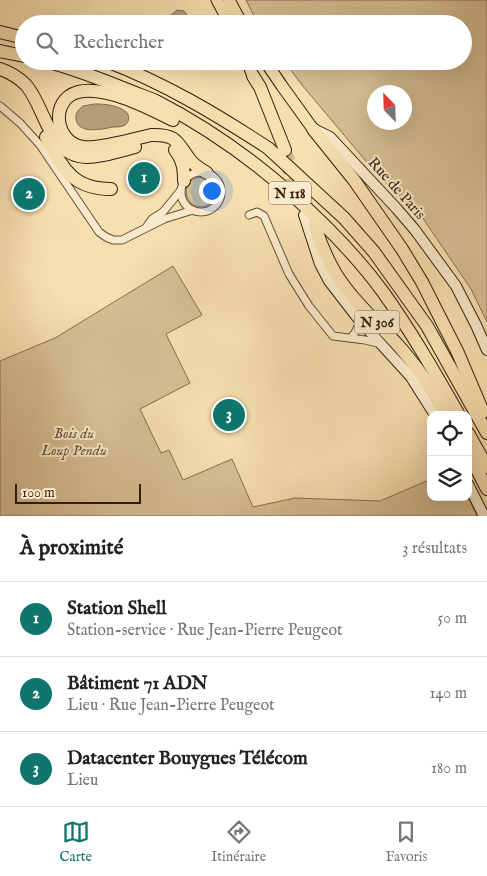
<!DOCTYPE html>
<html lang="fr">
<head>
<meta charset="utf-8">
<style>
  :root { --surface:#fff; --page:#f2f2f2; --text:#222; --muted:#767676; --line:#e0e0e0; --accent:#0f766e }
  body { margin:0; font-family:"IM FELL English",serif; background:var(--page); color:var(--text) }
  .controls { position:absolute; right:15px; bottom:15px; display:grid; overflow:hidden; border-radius:10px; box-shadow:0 5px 20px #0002 }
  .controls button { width:45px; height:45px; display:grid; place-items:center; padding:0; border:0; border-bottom:1px solid var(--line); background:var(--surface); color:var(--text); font:25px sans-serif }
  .compass { position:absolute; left:367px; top:85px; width:45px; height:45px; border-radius:50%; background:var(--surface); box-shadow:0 5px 20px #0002; rotate:337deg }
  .scale { position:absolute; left:15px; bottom:12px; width:126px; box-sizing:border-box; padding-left:5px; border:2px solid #331e0d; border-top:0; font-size:14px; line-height:18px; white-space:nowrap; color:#331e0d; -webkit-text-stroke:4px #faeacb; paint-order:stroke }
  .you { position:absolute; left:211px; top:190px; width:18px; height:18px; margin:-12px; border:4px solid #fff; border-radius:50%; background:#1a73e8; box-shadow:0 0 0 8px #1a73e833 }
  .badge { display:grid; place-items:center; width:32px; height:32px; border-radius:50%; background:var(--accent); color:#fff; font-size:16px; font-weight:700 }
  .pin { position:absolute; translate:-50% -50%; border:2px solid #fff; box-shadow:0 1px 5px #0006 }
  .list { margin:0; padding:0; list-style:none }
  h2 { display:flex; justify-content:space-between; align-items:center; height:65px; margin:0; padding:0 20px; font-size:21px }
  h2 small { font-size:16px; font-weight:400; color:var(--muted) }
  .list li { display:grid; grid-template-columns:32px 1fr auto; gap:15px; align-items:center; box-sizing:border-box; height:75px; padding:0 20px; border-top:1px solid var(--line) }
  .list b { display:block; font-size:19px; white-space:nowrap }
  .list p { margin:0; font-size:16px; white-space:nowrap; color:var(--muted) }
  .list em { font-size:16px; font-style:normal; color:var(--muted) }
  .icon { flex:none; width:28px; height:28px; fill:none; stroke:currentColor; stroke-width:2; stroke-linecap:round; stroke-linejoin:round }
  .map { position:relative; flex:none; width:487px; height:516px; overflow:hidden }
  .search { position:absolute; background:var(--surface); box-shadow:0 5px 20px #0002; left:15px; right:15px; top:15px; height:55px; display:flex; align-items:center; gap:12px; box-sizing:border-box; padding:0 18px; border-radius:28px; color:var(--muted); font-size:19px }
  .sheet { height:290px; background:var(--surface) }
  nav { display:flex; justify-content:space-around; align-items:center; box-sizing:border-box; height:70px; border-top:1px solid var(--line); background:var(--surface); font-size:14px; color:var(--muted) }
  nav a { display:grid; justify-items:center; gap:2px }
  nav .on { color:var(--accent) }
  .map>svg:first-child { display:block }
</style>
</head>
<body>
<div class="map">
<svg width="487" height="516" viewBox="0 0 487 516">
  <rect width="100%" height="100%" fill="#f7dfaf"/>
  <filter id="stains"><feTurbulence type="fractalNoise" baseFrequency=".004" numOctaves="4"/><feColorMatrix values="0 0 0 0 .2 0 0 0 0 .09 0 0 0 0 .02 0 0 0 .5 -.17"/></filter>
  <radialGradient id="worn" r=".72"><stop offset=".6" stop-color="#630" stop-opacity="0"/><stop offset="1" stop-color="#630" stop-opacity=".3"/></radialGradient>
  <g fill="#d6be93" stroke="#846e50" fill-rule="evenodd">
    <path d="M246,0H487V322L471,289L422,217L376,173L302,85L284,61H463V24H258ZM404,92V122H374V92Z"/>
    <circle cx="201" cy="192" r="15"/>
    <polygon points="173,266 202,315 166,334 190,383 140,409 161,453 169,450 183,480 232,459 253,507 295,498 380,501 431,479 431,497 468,497 477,516 0,516 0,361 55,338"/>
  </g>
  <g fill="#b49d78" stroke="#806a4d">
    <polygon points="177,10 184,11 194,24 160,24"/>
    <path d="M94,104C106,104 120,105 128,114C129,118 129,122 125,125C122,127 117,127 113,127C103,129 78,135 76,119C75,113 79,109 83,106Z"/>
  </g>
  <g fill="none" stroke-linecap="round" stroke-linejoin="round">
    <polyline stroke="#d0b88f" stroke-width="10" stroke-dasharray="10 5" stroke-linecap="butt" points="285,164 298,199"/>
    <polyline stroke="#d0b88f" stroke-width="12" stroke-dasharray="12 6" stroke-linecap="butt" points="285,150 309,211"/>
    <defs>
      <g id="street">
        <polyline points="0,106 20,123 40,145 99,232 106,237 113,240 122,240 164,219 193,210"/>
        <circle cx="201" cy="192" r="20"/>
        <polyline points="249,215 257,212 264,216 289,274 309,306 333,336 365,340 381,344"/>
        <polyline points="147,226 152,219 163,212 181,190"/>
        <polyline points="351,338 356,331 360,321"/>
      </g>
      <g id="secondary">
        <polyline points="314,129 330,137 397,209 415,230 456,286 476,325 487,350"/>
        <polyline points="304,215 320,264 329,281 360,321 411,377 435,415"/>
        <polyline points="468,484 484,516"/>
      </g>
      <g id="primary">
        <polyline points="217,0 230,24"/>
        <polyline points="229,0 242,24"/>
        <polyline points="247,61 253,76"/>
        <polyline points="265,61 282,86 313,129"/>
      </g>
      <g id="highway">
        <polyline points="0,32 24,38"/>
        <polyline points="0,51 24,56"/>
        <path d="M46,61C74,69 101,79 128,90C137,94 147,97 156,101C205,126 249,157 290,193C324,223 356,255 383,292C411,331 435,373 459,415"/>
        <path d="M106,61C164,83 216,114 268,148L344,218L374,252L427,326L487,433"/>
        <path d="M0,69C9,72 19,78 26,85C46,108 48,156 87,157C103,157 120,151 135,147"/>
        <polyline points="253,76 260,87 285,150"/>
        <path d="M173,120C149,108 105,85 78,92C49,100 55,143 83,147C99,149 134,139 151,135C178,134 177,143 191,161C195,166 201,169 207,173"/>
        <polyline points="313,129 354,180 402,249 422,282 458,353 483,412"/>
        <path d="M46,137C63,168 72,189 111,189"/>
        <path d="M175,150C183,160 184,169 184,181"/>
        <path d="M315,226C320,243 327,259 336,274C354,303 382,326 404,352C420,371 435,393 447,415"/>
        <polyline points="468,433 487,467"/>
        <polyline points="468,452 487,489"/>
      </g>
    </defs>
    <use href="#street" stroke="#644e36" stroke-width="9"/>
    <use href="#secondary" stroke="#331e0d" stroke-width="12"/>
    <use href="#primary" stroke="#331e0d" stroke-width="13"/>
    <use href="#highway" stroke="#331e0d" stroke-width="14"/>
    <use href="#street" stroke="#faeacb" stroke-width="7"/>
    <use href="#secondary" stroke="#faeacb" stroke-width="10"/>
    <use href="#primary" stroke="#f7dfaf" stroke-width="11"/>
    <use href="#highway" stroke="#f7dfaf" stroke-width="12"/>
  </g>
  <g text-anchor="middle" stroke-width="4" stroke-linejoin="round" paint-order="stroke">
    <g fill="#faeacb" stroke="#6f5b46" stroke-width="1">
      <rect x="269" y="181.5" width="42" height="23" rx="4"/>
      <rect x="354.5" y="310.5" width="45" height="23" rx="4"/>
    </g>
    <g font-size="14" font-weight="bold" fill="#331e0d">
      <text x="290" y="198">N 118</text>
      <text x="377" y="327">N 306</text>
    </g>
    <g font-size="15" fill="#331e0d" stroke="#faeacb">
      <text transform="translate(397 188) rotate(48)" y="5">Rue de Paris</text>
    </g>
    <g font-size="15" font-style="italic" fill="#644e35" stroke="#faeacb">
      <text x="74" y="438">Bois du<tspan x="74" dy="17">Loup Pendu</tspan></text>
    </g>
  </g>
  <rect width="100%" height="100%" filter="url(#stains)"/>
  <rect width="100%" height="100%" fill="url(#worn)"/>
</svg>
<div class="controls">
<button><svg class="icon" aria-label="locate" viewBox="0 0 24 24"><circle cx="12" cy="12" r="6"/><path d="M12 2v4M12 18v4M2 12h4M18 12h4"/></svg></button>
<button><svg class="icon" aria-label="layers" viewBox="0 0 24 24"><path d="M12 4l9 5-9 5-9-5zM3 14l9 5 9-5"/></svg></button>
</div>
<svg class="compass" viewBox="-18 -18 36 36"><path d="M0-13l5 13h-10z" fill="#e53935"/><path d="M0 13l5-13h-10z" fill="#767676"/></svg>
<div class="scale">100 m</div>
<div class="you"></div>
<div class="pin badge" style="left:144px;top:178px">1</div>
<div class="pin badge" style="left:29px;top:194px">2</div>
<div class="pin badge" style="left:229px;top:415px">3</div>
<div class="search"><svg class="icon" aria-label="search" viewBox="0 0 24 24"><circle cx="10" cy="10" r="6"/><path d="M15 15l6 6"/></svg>Rechercher</div>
</div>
<section class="sheet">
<h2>À proximité<small>3 résultats</small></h2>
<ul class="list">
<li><span class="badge">1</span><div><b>Station Shell</b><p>Station-service · Rue Jean-Pierre Peugeot</p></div><em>50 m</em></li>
<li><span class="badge">2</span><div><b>Bâtiment 71 ADN</b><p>Lieu · Rue Jean-Pierre Peugeot</p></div><em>140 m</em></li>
<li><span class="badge">3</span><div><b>Datacenter Bouygues Télécom</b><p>Lieu</p></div><em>180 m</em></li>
</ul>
</section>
<nav>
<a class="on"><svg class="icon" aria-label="map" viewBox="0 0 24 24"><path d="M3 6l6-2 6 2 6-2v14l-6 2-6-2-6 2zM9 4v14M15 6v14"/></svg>Carte</a>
<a><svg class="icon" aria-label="directions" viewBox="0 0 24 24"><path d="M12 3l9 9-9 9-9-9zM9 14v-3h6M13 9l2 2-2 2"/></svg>Itinéraire</a>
<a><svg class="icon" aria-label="saved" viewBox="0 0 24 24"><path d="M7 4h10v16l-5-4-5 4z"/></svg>Favoris</a>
</nav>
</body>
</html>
